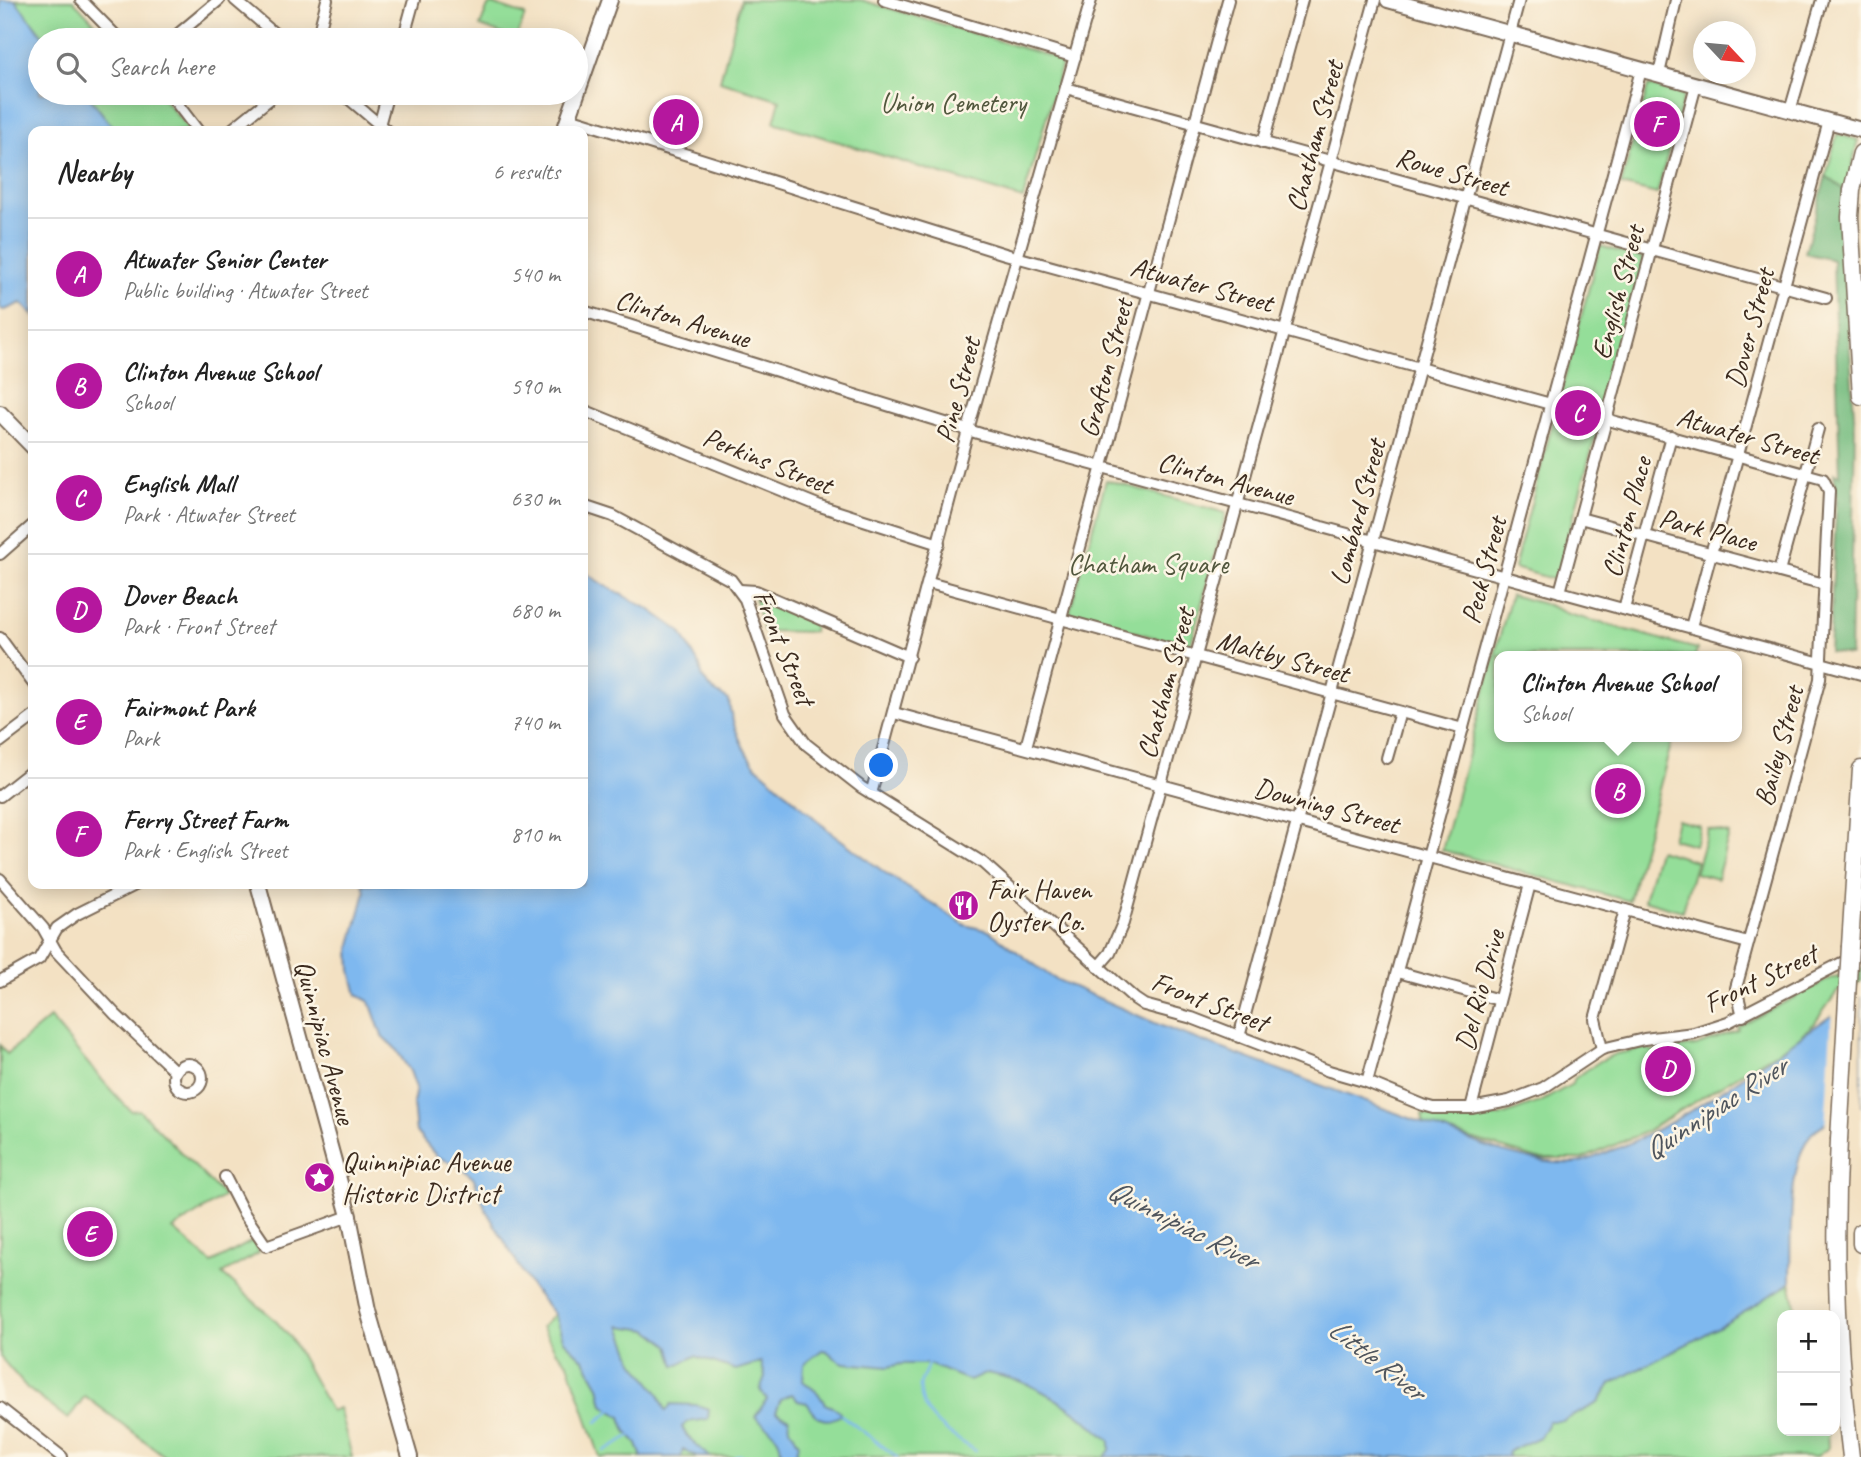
<!DOCTYPE html>
<html lang="en">
<head>
<meta charset="utf-8">
<style>
  :root { --surface:#fff; --page:#f2f2f2; --text:#222; --muted:#767676; --line:#e0e0e0; --accent:#b5179e }
  body { margin:0; font-family:Caveat,sans-serif; background:var(--page); color:var(--text) }
  .controls { position:absolute; right:21px; bottom:21px; display:grid; overflow:hidden; border-radius:14px; box-shadow:0 4px 18px #0003 }
  .controls button { width:63px; height:63px; display:grid; place-items:center; padding:0; border:0; border-bottom:2px solid var(--line); background:var(--surface); color:var(--text); font:35px sans-serif }
  .compass { position:absolute; left:1693px; top:21px; width:63px; height:63px; border-radius:50%; background:var(--surface); box-shadow:0 4px 18px #0003; rotate:116deg }
  .you { position:absolute; left:882px; top:766px; width:24px; height:24px; margin:-18px; border:5px solid #fff; border-radius:50%; background:#1a73e8; box-shadow:0 0 0 10px #1a73e833 }
  .badge { display:grid; place-items:center; width:46px; height:46px; border-radius:50%; background:var(--accent); color:#fff; font-size:23px; font-weight:700 }
  .pin { position:absolute; translate:-50% -50%; border:4px solid #fff; box-shadow:0 2px 7px #0006 }
  .popup { position:absolute; left:1494px; top:651px; width:248px; height:91px; box-sizing:border-box; display:grid; place-content:center; border-radius:14px; background:var(--surface); filter:drop-shadow(0 2px 5px #0005); font-size:23px; white-space:nowrap; color:var(--muted) }
  .popup b { font-size:26px; color:var(--text) }
  .popup::after { content:''; position:absolute; left:50%; top:100%; margin-left:-14px; border:14px solid transparent; border-top-color:var(--surface) }
  .list { margin:0; padding:0; list-style:none }
  h2 { display:flex; justify-content:space-between; align-items:center; height:91px; margin:0; padding:0 28px; font-size:30px }
  h2 small { font-size:23px; font-weight:400; color:var(--muted) }
  .list li { display:grid; grid-template-columns:46px 1fr auto; gap:21px; align-items:center; box-sizing:border-box; height:112px; padding:0 28px; border-top:2px solid var(--line) }
  .list b { display:block; font-size:26px; white-space:nowrap }
  .list p { margin:0; font-size:23px; white-space:nowrap; color:var(--muted) }
  .list em { font-size:23px; font-style:normal; color:var(--muted) }
  .icon { flex:none; width:38px; height:38px; fill:none; stroke:currentColor; stroke-width:2; stroke-linecap:round; stroke-linejoin:round }
  .map { position:relative; flex:none; width:1861px; height:1457px; overflow:hidden }
  .search { position:absolute; background:var(--surface); box-shadow:0 4px 18px #0003; left:28px; top:28px; width:560px; height:77px; display:flex; align-items:center; gap:18px; box-sizing:border-box; padding:0 24px; border-radius:38px; color:var(--muted); font-size:26px }
  .panel { position:absolute; background:var(--surface); box-shadow:0 4px 18px #0003; left:28px; top:126px; width:560px; height:763px; border-radius:14px }
  .map>svg:first-child { display:block }
</style>
</head>
<body>
<div class="map">
<svg width="1861" height="1457" viewBox="0 0 1861 1457">
  <rect width="100%" height="100%" fill="#fcf5e5"/>
  <filter id="ink" filterUnits="userSpaceOnUse"><feTurbulence type="fractalNoise" baseFrequency=".0143" numOctaves="2"/><feDisplacementMap in="SourceGraphic" scale="14" xChannelSelector="R" yChannelSelector="G"/><feConvolveMatrix kernelMatrix="1 2 1 2 8 2 1 2 1" color-interpolation-filters="sRGB"/></filter>
  <filter id="wash" filterUnits="userSpaceOnUse"><feTurbulence type="fractalNoise" baseFrequency=".00686" numOctaves="4" result="noise"/><feDisplacementMap in="SourceGraphic" scale="28" xChannelSelector="R" yChannelSelector="G"/><feGaussianBlur stdDeviation="1.57" result="paint"/><feColorMatrix in="noise" values="0 0 0 0 0 0 0 0 0 0 0 0 0 0 0 0 0 1.4 0 .05"/><feComposite in="paint" operator="in"/></filter>
  <g filter="url(#wash)">
    <rect width="100%" height="100%" fill="#f3e1c3"/>
    <g fill="#94de99" stroke="#68845c" stroke-width="2">
      <polygon points="15,0 73,0 111,40 46,40"/>
      <polygon points="741,0 861,0 1063,60 1023,199 774,122 780,100 720,81"/>
      <polygon points="492,4 525,15 516,39 480,26 488,6"/>
      <polygon points="1648,86 1684,95 1657,194 1621,185"/>
      <polygon points="86,93 159,93 190,131 116,131"/>
      <polygon points="1837,134 1858,140 1843,210 1843,189 1826,176"/>
      <polygon points="1600,246 1644,258 1556,580 1514,568"/>
      <polygon points="1106,480 1226,513 1190,647 1069,614"/>
      <polygon points="1511,595 1548,605 1568,614 1697,649 1695,656 1499,656 1499,737 1673,737 1629,901 1442,850"/>
      <polygon points="754,598 814,623 813,632 764,631"/>
      <polygon points="1677,820 1700,826 1695,845 1672,839"/>
      <polygon points="1708,829 1729,834 1717,879 1695,873"/>
      <polygon points="1658,850 1696,861 1682,911 1644,900"/>
      <polygon points="1861,968 1861,981 1837,992 1814,1024 1796,1040 1645,1132 1582,1159 1538,1159 1424,1125 1422,1114 1442,1117 1498,1117 1542,1101 1572,1084 1575,1078 1600,1061 1615,1054 1647,1048 1652,1051 1696,1046 1739,1030 1738,1027 1829,979"/>
      <path d="M50,1018C77,1049 101,1082 131,1111L139,1110L224,1196L173,1229L212,1263L254,1240L259,1253L222,1274L274,1319L290,1337L331,1411L339,1408L352,1457H166L85,1396L68,1419L27,1388L0,1357V1045L7,1054Z"/>
      <path d="M1790,1281L1797,1315H1782V1431H1827L1828,1448L1816,1457H1509L1506,1454L1549,1421L1598,1403L1611,1384C1663,1355 1720,1330 1769,1296C1777,1290 1785,1290 1790,1281Z"/>
      <polygon points="606,1305 795,1370 818,1349 994,1366 1097,1417 1118,1457 670,1457 663,1423"/>
      <polygon points="554,1314 564,1341 584,1360 599,1386 603,1405 621,1417 626,1431 636,1442 642,1457 600,1457 568,1363 555,1350 542,1327"/>
    </g>
    <polygon fill="#77bd81" stroke="#597450" stroke-width="2" points="1826,176 1843,189 1843,239 1855,430 1850,655 1829,652 1837,495 1834,473 1840,475 1833,260 1805,253"/>
    <g fill="#7eb8ef" stroke="#5c7186" stroke-width="2">
      <polygon points="0,0 15,0 46,40 40,40 40,93 86,93 116,131 33,131 33,315 21,303 5,310 0,309"/>
      <path d="M583,571L605,586L649,609L680,631L700,666L703,679L714,691L729,700C730,721 746,761 763,772L828,830L884,872L965,925L989,931L1053,978L1164,1027L1496,1150C1522,1157 1548,1165 1575,1163C1585,1162 1596,1156 1605,1153C1695,1121 1779,1046 1861,997V1106C1848,1113 1823,1122 1813,1132C1787,1158 1791,1245 1790,1281C1785,1290 1777,1290 1769,1296C1720,1330 1663,1355 1611,1384L1598,1403L1563,1421H1549L1540,1437L1509,1451L1507,1454L1509,1457H1105L1110,1450V1441C1085,1418 1055,1395 1024,1383C1012,1378 999,1376 987,1373L970,1381L928,1364H901L888,1367L844,1363L835,1358L827,1351L822,1350L804,1364L803,1381L818,1393L825,1404L837,1409L841,1415C824,1425 817,1419 807,1403L798,1401L792,1394L781,1399L776,1412L789,1419L790,1428L799,1444L796,1455L781,1452C781,1435 767,1427 755,1417L767,1399L760,1390L765,1376L761,1362L736,1370L695,1356L675,1366L669,1345L648,1330L620,1326L634,1362L659,1394L666,1411L671,1404L696,1405L709,1409L708,1419L688,1422L682,1427L687,1436L710,1457H698L683,1449L681,1457H642L636,1442L626,1431L621,1417L603,1405L599,1386L584,1360L564,1341L554,1314L532,1288L486,1210L474,1179L460,1166L437,1157L416,1132L413,1103L416,1088L410,1071L395,1048L382,1036L370,1002L357,995L351,971L350,948L365,892L363,884H583Z"/>
    </g>
    <polygon fill="#f3e1c3" points="1861,993 1861,1110 1825,1129 1832,1010"/>
    <g fill="none" stroke-linecap="round" stroke-linejoin="round">
      <g stroke="#7eb8ef" stroke-width="2.5">
        <path d="M928,1364C926,1371 921,1379 920,1385C920,1419 951,1435 976,1451"/>
        <polyline points="841,1415 897,1457"/>
        <polyline points="597,1422 614,1408"/>
        <polyline points="604,1451 632,1435"/>
        <polyline points="735,1457 740,1455 743,1457"/>
      </g>
    </g>
  </g>
  <g filter="url(#ink)">
    <g fill="none" stroke-linecap="round" stroke-linejoin="round">
      <defs>
        <g id="minor">
          <polyline points="81,0 120,40"/>
          <polyline points="235,0 282,40"/>
          <polyline points="884,0 1075,57"/>
          <polyline points="171,40 219,0"/>
          <polyline points="317,40 327,0"/>
          <polyline points="403,40 414,0"/>
          <polyline points="1659,74 1676,0"/>
          <polyline points="1066,88 1826,298"/>
          <polyline points="169,93 198,131"/>
          <polyline points="342,93 387,131"/>
          <polyline points="1790,111 1822,0"/>
          <polyline points="569,118 1005,254 1823,479 1829,491 1820,679 1736,988 1743,1016"/>
          <polyline points="378,129 388,93"/>
          <polyline points="230,131 277,93"/>
          <polyline points="1263,143 1302,0"/>
          <polyline points="583,311 981,434 1861,674"/>
          <polyline points="583,410 820,506 939,544"/>
          <polyline points="583,506 613,516 731,580 745,599 785,714 806,744 861,787 983,863 1135,999 1144,1005 1192,1018 1329,1071 1367,1082 1423,1105 1434,1108 1471,1108 1509,1101 1543,1088 1602,1049 1644,1039 1694,1033 1728,1022 1861,953"/>
          <polyline points="1580,518 1824,584"/>
          <polyline points="0,554 33,525"/>
          <polyline points="1779,572 1818,429"/>
          <polyline points="929,583 1463,729"/>
          <polyline points="740,590 756,591 909,657"/>
          <polyline points="1560,592 1696,85"/>
          <polyline points="1624,609 1671,436"/>
          <polyline points="1691,627 1829,121"/>
          <polyline points="0,638 33,683"/>
          <polyline points="894,713 1748,943"/>
          <polyline points="0,742 33,717"/>
          <polyline points="1026,747 1228,0"/>
          <polyline points="1387,758 1400,712"/>
          <polyline points="871,794 971,419 1091,0"/>
          <polyline points="0,796 33,770"/>
          <polyline points="0,879 43,928 56,951 115,1014 175,1071"/>
          <polyline points="1098,967 1110,953 1123,923 1375,0"/>
          <polyline points="1398,972 1499,1000"/>
          <polyline points="0,981 39,959 57,928 77,914 137,884"/>
          <polyline points="1239,1037 1519,0"/>
          <polyline points="1602,1049 1595,1019 1625,910"/>
          <circle cx="188" cy="1078" r="14"/>
          <polyline points="1367,1082 1641,70"/>
          <polyline points="1471,1108 1530,884"/>
          <polyline points="225,1177 243,1212 266,1246 349,1216"/>
          <polyline points="0,1408 62,1457"/>
        </g>
        <g id="major">
          <polyline points="1388,0 1861,130"/>
          <polyline points="564,131 610,0"/>
          <polyline points="0,413 33,447"/>
          <polyline points="258,884 349,1216 368,1311 410,1457"/>
        </g>
        <g id="highway">
          <polyline points="1861,153 1852,190 1850,217 1861,396"/>
          <polyline points="1850,946 1861,769"/>
          <path d="M1839,1140C1833,1246 1837,1352 1851,1457"/>
          <polyline points="1861,1232 1861,1244"/>
        </g>
      </defs>
      <use href="#minor" stroke="#7b6a58" stroke-width="14"/>
      <use href="#major" stroke="#7b6a58" stroke-width="18"/>
      <use href="#highway" stroke="#7b6a58" stroke-width="19"/>
      <use href="#minor" stroke="#fff" stroke-width="10"/>
      <use href="#major" stroke="#fff" stroke-width="14"/>
      <use href="#highway" stroke="#fff" stroke-width="16"/>
      <defs>
        <polyline id="highway-bridge" points="1839,1140 1850,946"/>
      </defs>
      <use href="#highway-bridge" stroke="#7b6a58" stroke-width="19" stroke-linecap="butt"/>
      <use href="#highway-bridge" stroke="#fff" stroke-width="16"/>
    </g>
  </g>
  <defs>
    <symbol id="restaurant-disc" viewBox="-11 -11 22 22"><circle r="9.5" fill="#b5179e" stroke="#fcf5e5"/><path d="M-5-6h1v4h1v-4h1v4h1v-4h1v5L-1.5 .5V6h-2V.5L-5-1ZM5-6V6H3V1.5H1.5Q1.5-4 5-6Z" fill="#fff"/></symbol>
    <symbol id="sight-disc" viewBox="-11 -11 22 22"><circle r="9.5" fill="#b5179e" stroke="#fcf5e5"/><path d="M0-6L1.8-2.2L6-1.7L2.9 1.2L3.7 5.4L0 3.3L-3.7 5.4L-2.9 1.2L-6-1.7L-1.8-2.2Z" fill="#fff"/></symbol>
  </defs>
  <g fill-rule="evenodd">
    <use href="#restaurant-disc" x="946" y="888" width="35" height="35"/>
    <use href="#sight-disc" x="302" y="1160" width="35" height="35"/>
  </g>
  <g text-anchor="middle" stroke-width="5" stroke-linejoin="round" paint-order="stroke">
    <g font-size="28" fill="#51573d" stroke="#fcf5e5">
      <text x="953" y="112">Union Cemetery</text>
      <text x="1148" y="573">Chatham Square</text>
    </g>
    <g font-size="28" fill="#3b2a1e" stroke="#fcf5e5">
      <text transform="translate(1314 136) rotate(-75)" y="10">Chatham Street</text>
      <text transform="translate(1452 171) rotate(16)" y="10">Rowe Street</text>
      <text transform="translate(1202 284) rotate(15)" y="10">Atwater Street</text>
      <text transform="translate(1617 292) rotate(-75)" y="10">English Street</text>
      <text transform="translate(683 318) rotate(17)" y="10">Clinton Avenue</text>
      <text transform="translate(1749 328) rotate(-75)" y="10">Dover Street</text>
      <text transform="translate(1105 368) rotate(-75)" y="10">Grafton Street</text>
      <text transform="translate(957 390) rotate(-75)" y="10">Pine Street</text>
      <text transform="translate(1748 435) rotate(16)" y="10">Atwater Street</text>
      <text transform="translate(768 460) rotate(22)" y="10">Perkins Street</text>
      <text transform="translate(1226 478) rotate(15)" y="10">Clinton Avenue</text>
      <text transform="translate(1357 512) rotate(-75)" y="10">Lombard Street</text>
      <text transform="translate(1626 517) rotate(-75)" y="10">Clinton Place</text>
      <text transform="translate(1708 529) rotate(15)" y="10">Park Place</text>
      <text transform="translate(1483 570) rotate(-75)" y="10">Peck Street</text>
      <text transform="translate(785 647) rotate(68)" y="10">Front Street</text>
      <text transform="translate(1283 656) rotate(15)" y="10">Maltby Street</text>
      <text transform="translate(1165 683) rotate(-75)" y="10">Chatham Street</text>
      <text transform="translate(1778 746) rotate(-75)" y="10">Bailey Street</text>
      <text transform="translate(1327 805) rotate(15)" y="10">Downing Street</text>
      <text transform="translate(1760 978) rotate(-26)" y="10">Front Street</text>
      <text transform="translate(1479 990) rotate(-75)" y="10">Del Rio Drive</text>
      <text transform="translate(1210 1001) rotate(21)" y="10">Front Street</text>
      <text transform="translate(326 1042) rotate(75)" y="10">Quinnipiac Avenue</text>
    </g>
    <g font-size="28" fill="#3b2a1e" stroke="#fcf5e5" text-anchor="start">
      <text x="987" y="899">Fair Haven<tspan x="987" dy="32">Oyster Co.</tspan></text>
      <text x="342" y="1171">Quinnipiac Avenue<tspan x="342" dy="32">Historic District</tspan></text>
    </g>
    <g font-size="30" font-style="italic" fill="#4f555d" stroke="#fcf5e5">
      <text transform="translate(1715 1108) rotate(-33)" y="10">Quinnipiac River</text>
      <text transform="translate(1183 1224) rotate(27)" y="10">Quinnipiac River</text>
      <text transform="translate(1377 1359) rotate(38)" y="10">Little River</text>
    </g>
  </g>
</svg>
<div class="controls">
<button>+</button>
<button>−</button>
</div>
<svg class="compass" viewBox="-18 -18 36 36"><path d="M0-13l5 13h-10z" fill="#e53935"/><path d="M0 13l5-13h-10z" fill="#767676"/></svg>
<div class="you"></div>
<div class="pin badge" style="left:676px;top:122px">A</div>
<div class="pin badge" style="left:1618px;top:791px">B</div>
<div class="popup"><b>Clinton Avenue School</b>School</div>
<div class="pin badge" style="left:1578px;top:413px">C</div>
<div class="pin badge" style="left:1668px;top:1069px">D</div>
<div class="pin badge" style="left:90px;top:1234px">E</div>
<div class="pin badge" style="left:1657px;top:124px">F</div>
<div class="search"><svg class="icon" aria-label="search" viewBox="0 0 24 24"><circle cx="10" cy="10" r="6"/><path d="M15 15l6 6"/></svg>Search here</div>
<section class="panel">
<h2>Nearby<small>6 results</small></h2>
<ul class="list">
<li><span class="badge">A</span><div><b>Atwater Senior Center</b><p>Public building · Atwater Street</p></div><em>540 m</em></li>
<li><span class="badge">B</span><div><b>Clinton Avenue School</b><p>School</p></div><em>590 m</em></li>
<li><span class="badge">C</span><div><b>English Mall</b><p>Park · Atwater Street</p></div><em>630 m</em></li>
<li><span class="badge">D</span><div><b>Dover Beach</b><p>Park · Front Street</p></div><em>680 m</em></li>
<li><span class="badge">E</span><div><b>Fairmont Park</b><p>Park</p></div><em>740 m</em></li>
<li><span class="badge">F</span><div><b>Ferry Street Farm</b><p>Park · English Street</p></div><em>810 m</em></li>
</ul>
</section>
</div>
</body>
</html>
